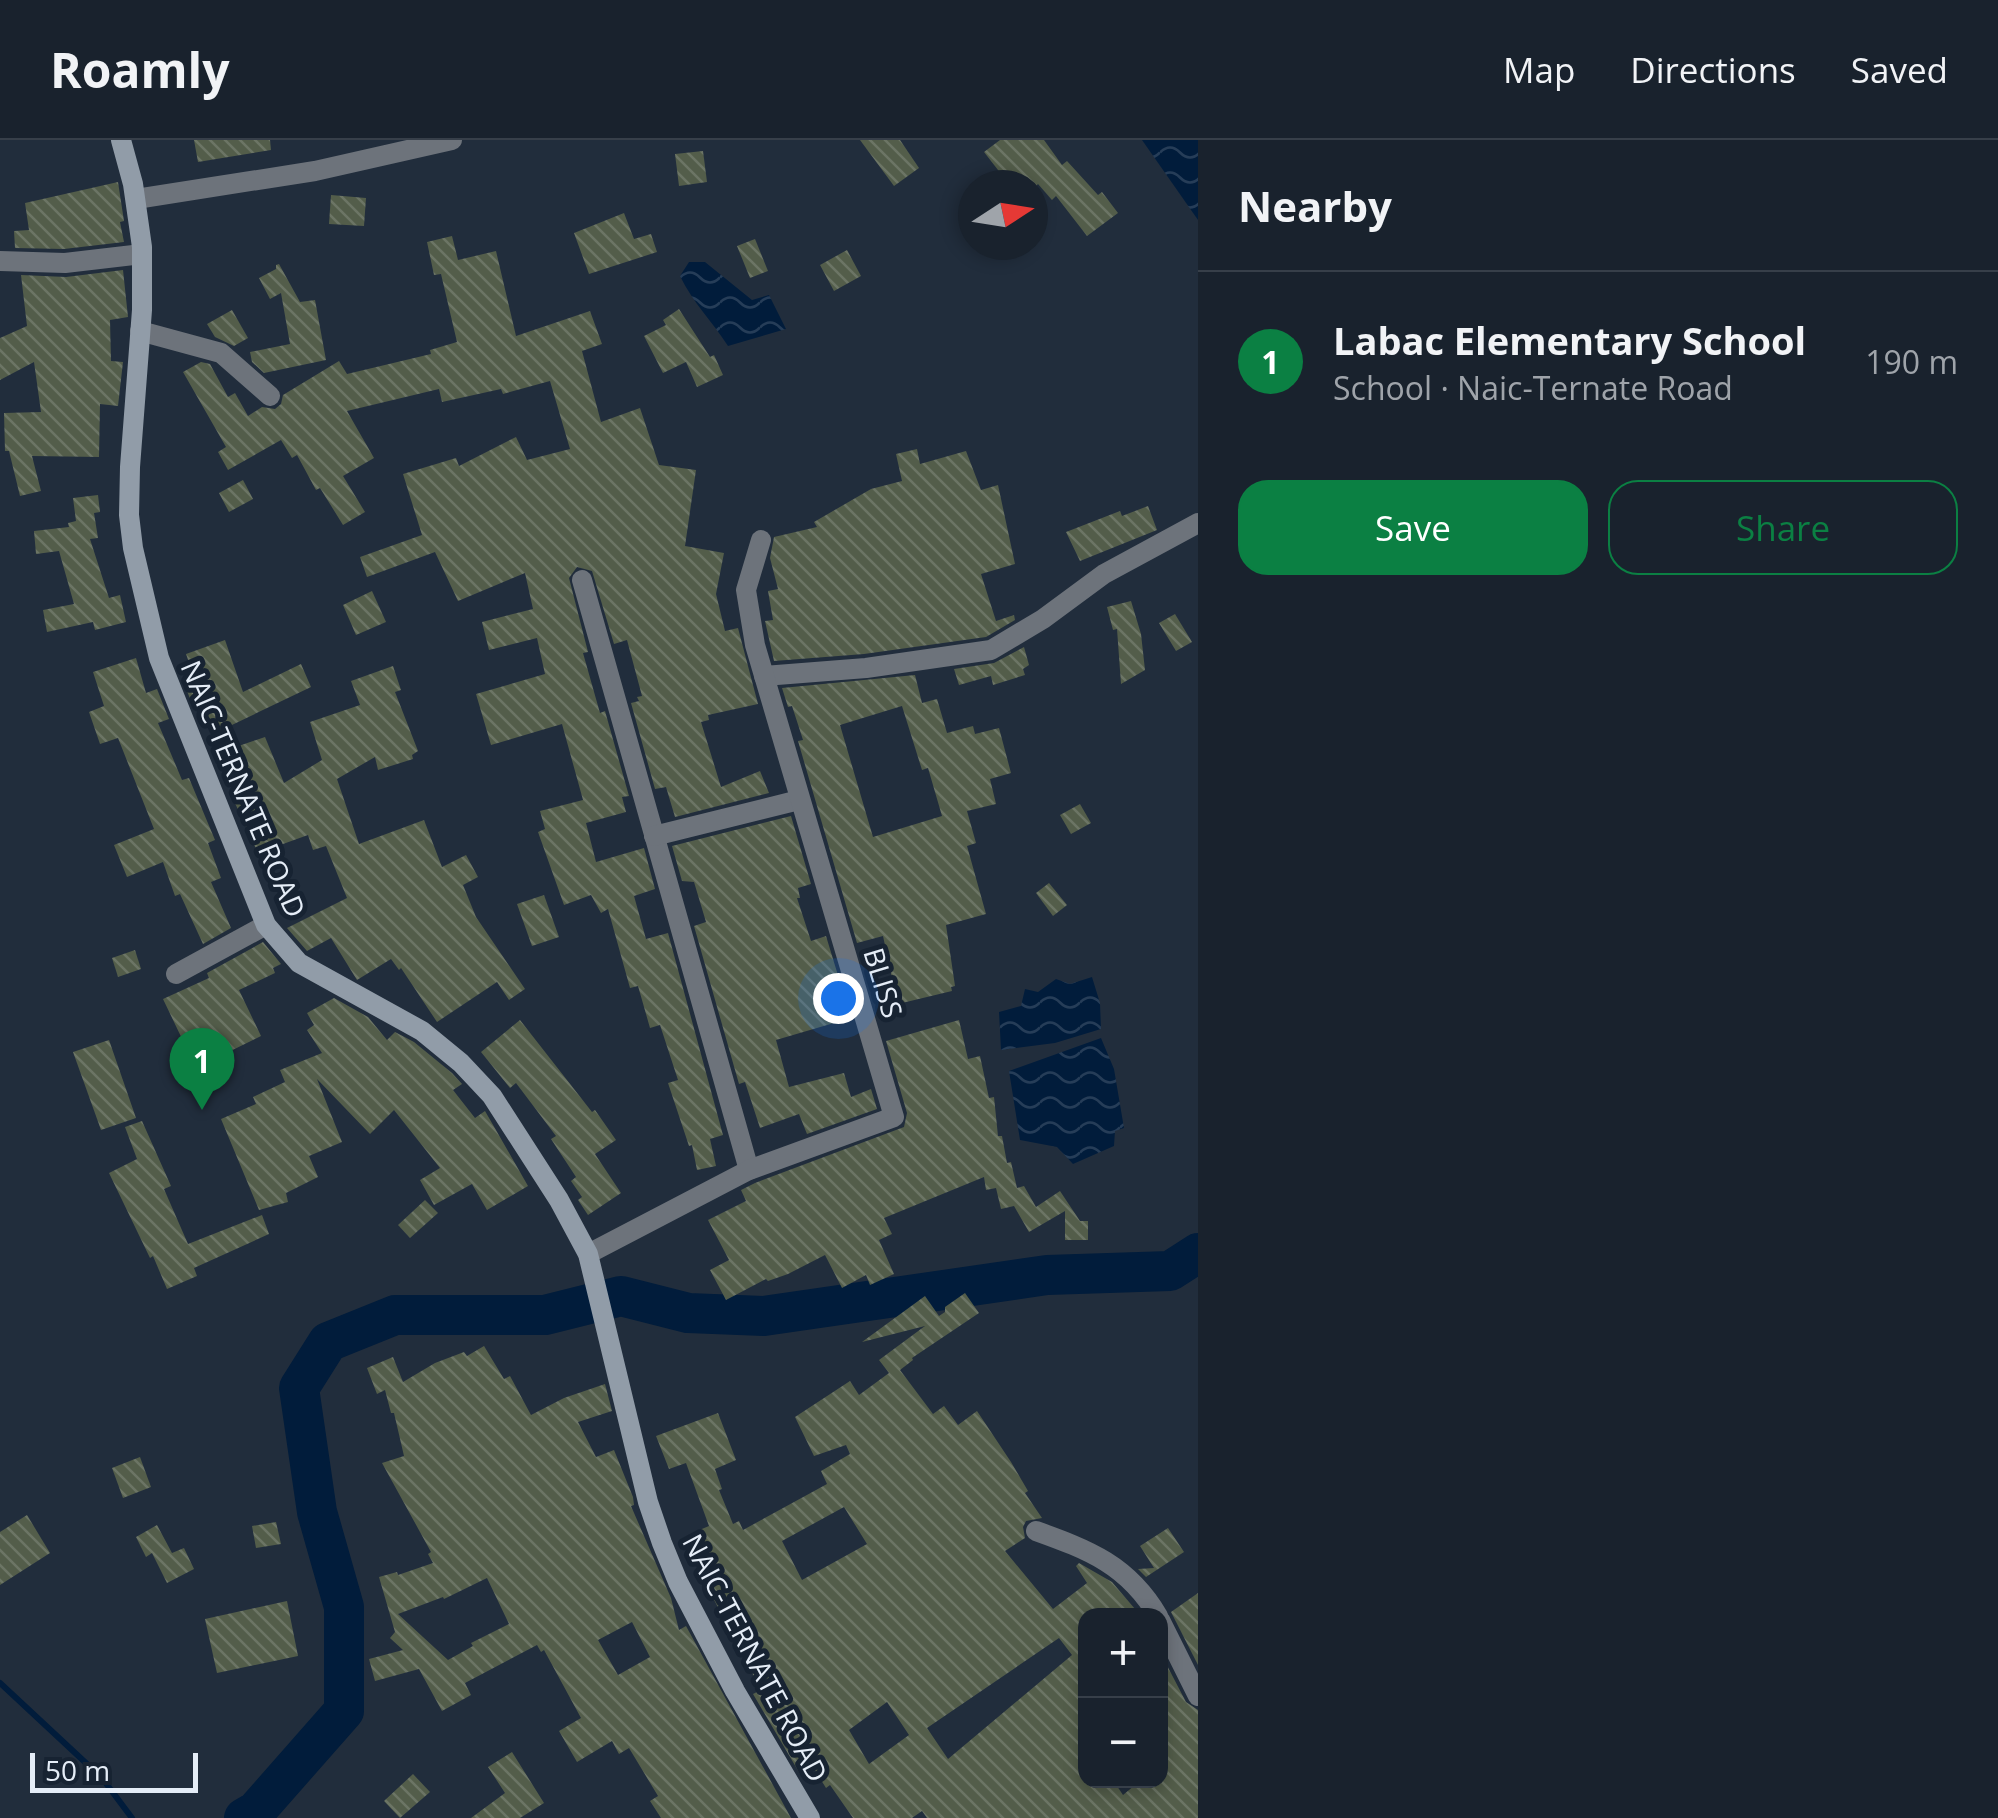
<!DOCTYPE html>
<html lang="en">
<head>
<meta charset="utf-8">
<style>
  :root { --surface:#19222d; --page:#262f39; --text:#f1f3f6; --muted:#9fa4aa; --line:#373f49; --accent:#0b8043 }
  body { margin:0; font-family:"Open Sans",sans-serif; background:var(--page); color:var(--text) }
  .controls { position:absolute; right:30px; bottom:30px; display:grid; overflow:hidden; border-radius:20px; box-shadow:0 5px 15px #0003 }
  .controls button { width:90px; height:90px; display:grid; place-items:center; padding:0; border:0; border-bottom:2px solid var(--line); background:var(--surface); color:var(--text); font:50px sans-serif }
  .compass { position:absolute; left:958px; top:30px; width:90px; height:90px; border-radius:50%; background:var(--surface); box-shadow:0 5px 15px #0003; rotate:78deg }
  .scale { position:absolute; left:30px; bottom:25px; width:168px; box-sizing:border-box; padding-left:10px; border:5px solid #e5edf7; border-top:0; font-size:28px; line-height:35px; white-space:nowrap; color:#e5edf7; -webkit-text-stroke:8px #172332; paint-order:stroke }
  .you { position:absolute; left:838px; top:858px; width:35px; height:35px; margin:-25px; border:8px solid #fff; border-radius:50%; background:#1a73e8; box-shadow:0 0 0 15px #1a73e833 }
  .badge { display:grid; place-items:center; width:65px; height:65px; border-radius:50%; background:var(--accent); color:#fff; font-size:32px; font-weight:700 }
  .pin { position:absolute; translate:-50% -82px; filter:drop-shadow(0 2px 5px #0008) }
  .pin::after { content:''; position:absolute; top:52px; width:35px; height:30px; background:inherit; clip-path:polygon(0 0,100% 0,50% 100%) }
  .list { margin:0; padding:0; list-style:none }
  h2 { display:flex; justify-content:space-between; align-items:center; height:130px; margin:0; padding:0 40px; font-size:42px }
  h2 small { font-size:32px; font-weight:400; color:var(--muted) }
  .list li { display:grid; grid-template-columns:65px 1fr auto; gap:30px; align-items:center; box-sizing:border-box; height:180px; padding:0 40px; border-top:2px solid var(--line) }
  .list b { display:block; font-size:38px; white-space:nowrap }
  .list p { margin:0; font-size:32px; white-space:nowrap; color:var(--muted) }
  .list em { font-size:32px; font-style:normal; color:var(--muted) }
  .actions { display:flex; gap:20px; padding:30px 40px }
  .actions a { flex:1; padding:22px 0; border:2px solid var(--accent); border-radius:30px; text-align:center; font-size:35px; color:var(--accent) }
  .actions .main { background:var(--accent); color:#fff }
  .map { position:relative; flex:none; width:1198px; height:1678px; overflow:hidden }
  header { display:flex; align-items:center; gap:60px; box-sizing:border-box; height:140px; padding:0 50px; background:var(--surface); border-bottom:2px solid var(--line) }
  header strong { font-size:48px }
  nav { display:flex; gap:55px; margin-inline-start:auto; font-size:35px }
  main { display:flex }
  aside { flex:1; background:var(--surface) }
  .map>svg:first-child { display:block }
</style>
</head>
<body>
<header>
<strong>Roamly</strong>
<nav><a>Map</a><a>Directions</a><a>Saved</a></nav>
</header>
<main>
<div class="map">
<svg width="1198" height="1678" viewBox="0 0 1198 1678">
  <defs>
    <pattern id="water-waves" width="16" height="10" patternUnits="userSpaceOnUse" patternTransform="scale(2.5)"><rect width="16" height="10" fill="#011c3b"/><path d="M0 5q4-4 8 0t8 0" fill="none" stroke="#263d58"/></pattern>
    <pattern id="building-back-hatch" width="6" height="6" patternUnits="userSpaceOnUse" patternTransform="scale(2.5)"><rect width="6" height="6" fill="#535d4a"/><path d="M-1 5l2 2M0 0l6 6M5-1l2 2" fill="none" stroke="#6c7565"/></pattern>
  </defs>
  <rect width="100%" height="100%" fill="#212d3c"/>
  <g fill="url(#water-waves)">
    <polygon points="1142,0 1198,0 1198,80"/>
    <path d="M689,122H705L752,160L769,155L786,189L728,206C712,181 693,163 680,136Z"/>
    <polygon points="1092,837 1100,863 1101,889 1055,903 1001,910 999,872 1021,866 1025,849 1038,852 1056,839 1070,844"/>
    <polygon points="1101,898 1114,929 1124,988 1115,991 1114,1006 1073,1024 1057,1007 1020,1000 1009,931"/>
  </g>
  <g fill="none" stroke-linecap="round" stroke-linejoin="round">
    <polyline stroke="#011c3b" stroke-width="6" points="0,1543 102,1638 132,1678"/>
    <polyline stroke="#011c3b" stroke-width="40" points="244,1678 256,1671 344,1571 344,1467 317,1372 299,1248 328,1202 395,1175 545,1175 621,1156 688,1173 764,1176 1047,1135 1170,1131 1198,1113"/>
  </g>
  <g fill="url(#building-back-hatch)" fill-rule="evenodd">
    <polygon points="194,0 270,0 271,10 198,22"/>
    <polygon points="860,0 900,0 919,28 894,46"/>
    <polygon points="1000,0 1044,0 1062,25 1067,21 1098,55 1102,52 1118,73 1087,96 1056,56 1052,60 1038,44 1033,49 1033,45 1028,45 1014,32 1005,39 984,12"/>
    <polygon points="703,11 707,42 679,46 675,14"/>
    <polygon points="118,42 124,81 120,82 124,102 64,109 15,108 14,91 29,90 25,63"/>
    <polygon points="331,55 366,58 364,86 329,84"/>
    <polygon points="624,73 634,99 651,94 657,112 589,134 574,93"/>
    <polygon points="452,96 458,120 496,111 516,196 590,171 602,204 582,211 601,282 640,268 659,325 696,330 685,406 724,413 716,454 725,491 738,488 758,564 708,575 709,580 701,582 721,647 760,631 769,653 675,677 666,647 655,649 631,563 639,561 637,557 642,556 627,500 614,504 592,431 577,427 569,438 588,512 583,513 600,573 605,571 629,656 622,657 626,672 586,683 596,722 644,708 655,749 634,756 646,799 668,793 723,995 710,999 716,1026 697,1030 692,1005 689,1006 668,943 678,940 660,885 650,888 638,846 630,848 608,769 601,773 591,755 564,765 538,692 545,689 540,671 583,660 562,584 491,605 476,554 545,534 537,498 489,510 482,482 533,469 525,433 458,461 435,412 367,437 360,417 422,395 403,334 456,318 459,326 516,297 527,320 570,309 550,241 503,254 501,249 442,262 439,249 347,271 374,318 343,336 365,372 343,385 320,348 316,350 297,315 292,318 281,300 228,330 218,312 226,307 183,232 201,222 210,224 228,257 235,253 248,276 262,267 275,269 281,264 283,255 339,221 347,234 431,214 430,210 457,202 441,134 434,135 427,102"/>
    <polygon points="755,99 768,131 750,138 737,106"/>
    <polygon points="847,110 861,136 834,151 820,125"/>
    <polygon points="279,124 300,162 315,160 326,220 264,233 252,222 250,212 290,204 281,153 270,159 259,138 276,129 276,125"/>
    <polygon points="123,130 128,177 110,180 111,221 123,222 118,266 100,264 99,317 32,316 41,351 20,356 9,311 5,311 4,273 41,272 34,222 0,240 0,198 27,186 21,135 66,137"/>
    <polygon points="679,169 710,217 714,215 723,235 697,247 686,222 663,233 644,196 666,185 663,180"/>
    <polygon points="232,170 248,198 234,206 215,197 207,184"/>
    <polygon points="917,309 920,324 966,311 981,350 998,345 1015,424 981,434 996,481 1014,475 1015,480 986,497 864,514 774,521 765,481 773,480 768,451 778,449 770,418 774,397 817,387 814,382 871,349 902,341 896,314"/>
    <polygon points="243,340 253,359 229,372 219,353"/>
    <polygon points="98,355 100,372 94,373 98,398 90,399 109,458 120,455 126,482 95,490 93,482 47,492 43,470 74,464 59,411 36,414 34,391 69,387 68,383 76,381 73,358"/>
    <polygon points="1148,366 1157,390 1080,421 1066,392 1120,371 1122,376"/>
    <polygon points="372,451 386,482 356,495 343,465"/>
    <polygon points="1131,461 1141,494 1145,530 1121,544 1117,489 1113,490 1107,467"/>
    <polygon points="1175,474 1192,502 1176,511 1159,483"/>
    <polygon points="225,500 243,552 301,524 311,547 213,594 202,566 194,569 182,538 193,534 186,514"/>
    <polygon points="1024,507 1029,525 1023,529 1025,535 993,545 991,536 959,545 954,529 994,523"/>
    <polygon points="136,518 146,553 157,549 169,579 158,583 182,640 189,638 215,700 208,703 221,738 211,742 231,788 203,804 180,754 175,756 163,722 127,737 114,705 154,689 118,598 100,604 89,572 104,566 93,532"/>
    <polygon points="393,526 401,550 395,552 418,611 412,615 413,619 378,630 375,617 337,639 359,704 424,680 442,727 466,715 478,737 463,745 476,777 525,849 509,860 497,842 437,882 401,828 399,830 391,819 357,840 331,798 307,811 287,788 347,758 326,706 313,710 308,695 258,713 234,661 239,658 221,612 265,597 284,643 322,620 310,582 360,565 351,541"/>
    <path d="M915,535L922,563L937,559L947,593L973,586L975,594L999,588L1011,633L990,639L996,664L967,671L976,703L967,706L986,774L946,785L955,846L951,847L952,851L877,869L870,846L892,838L883,796L857,803L798,601L803,600L792,566L788,567L782,548ZM902,566L922,630L928,628L942,676L873,697L840,585Z"/>
    <polygon points="1080,664 1091,683 1071,694 1060,675"/>
    <polygon points="791,676 811,744 798,748 800,758 797,758 811,801 826,796 851,878 776,900 789,947 844,933 851,957 871,949 877,969 807,994 799,974 760,988 745,942 739,944 694,786 706,782 694,742 682,741 672,706"/>
    <polygon points="1049,743 1067,765 1053,776 1036,753"/>
    <polygon points="544,755 559,797 532,806 517,764"/>
    <polygon points="263,802 281,824 273,828 275,833 239,850 261,896 196,928 163,859 209,838 207,833"/>
    <polygon points="135,810 141,829 118,837 112,818"/>
    <polygon points="334,858 368,877 387,900 395,892 414,902 452,933 462,944 453,950 475,978 485,971 528,1046 487,1070 472,1044 434,1065 420,1040 440,1028 394,970 370,994 317,939 342,1002 309,1016 318,1037 286,1053 288,1062 259,1070 221,979 256,964 253,957 285,942 280,930 322,913 307,890 314,885 307,873"/>
    <polygon points="520,880 592,972 595,970 616,1000 595,1014 621,1053 588,1075 578,1060 582,1057 571,1041 576,1037 551,999 556,996 516,943 510,948 481,912"/>
    <polygon points="959,880 968,919 980,916 989,958 994,957 998,996 1002,996 1007,1023 1011,1022 1017,1048 1024,1046 1036,1067 1060,1051 1080,1081 1088,1081 1088,1100 1065,1100 1065,1071 1029,1092 1014,1066 1001,1069 996,1048 986,1050 984,1037 884,1078 892,1094 879,1100 894,1134 870,1145 866,1135 842,1148 825,1115 788,1134 768,1141 766,1139 726,1160 710,1130 729,1120 708,1080 746,1061 741,1050 755,1043 904,987 907,973 886,901"/>
    <polygon points="109,900 136,978 101,990 73,912"/>
    <polygon points="142,981 171,1046 164,1049 188,1104 262,1075 269,1094 194,1128 197,1136 167,1149 153,1116 150,1118 109,1033 137,1019 125,987"/>
    <polygon points="425,1060 438,1073 410,1098 398,1085"/>
    <path d="M965,1153L979,1173L912,1218L913,1220L900,1230L933,1274L944,1266L958,1285L977,1271L1011,1322L1028,1351L1025,1353L1042,1378L1026,1381L1023,1387L1025,1398L1005,1411L1053,1469L1087,1443L1076,1426L1079,1423L1112,1442L1141,1476H1086V1640H1113L1123,1655L1141,1640H1160V1512L1186,1562L1198,1570V1678H927L922,1671L912,1678H853L830,1645L826,1648L813,1627L800,1634L753,1554L761,1550L698,1429L712,1422L697,1391L709,1386L686,1323L669,1329L656,1296L718,1273L736,1320L715,1329L722,1349L719,1350L733,1384L739,1381L743,1390L827,1344L821,1331L850,1314L846,1305L814,1316L795,1277L850,1241L859,1255L889,1233L879,1220L925,1186L862,1202L925,1156L939,1176L945,1172V1167ZM844,1367L867,1404L802,1440L782,1401ZM1059,1498L1072,1515L948,1619L927,1588ZM887,1562L909,1595L869,1624L849,1590Z"/>
    <path d="M484,1206L504,1239L510,1236L531,1275L564,1258L605,1244L612,1271L578,1282L596,1317L614,1310L633,1357L634,1365L631,1366L671,1458L679,1490L686,1486L791,1678H661L650,1661L658,1656L629,1608L619,1614L612,1601L577,1622L559,1591L581,1578L544,1510L541,1512L537,1505L465,1543L471,1555L442,1571L419,1529L375,1541L369,1519L403,1510L390,1498L395,1492L379,1437L397,1432L398,1435L433,1423L428,1414L431,1412L382,1323L404,1316L394,1273H391L385,1250L377,1254L367,1228L393,1217L403,1242L435,1223L464,1212L467,1216ZM487,1438L509,1484L471,1503L473,1506L448,1520L398,1474L443,1457L444,1459ZM632,1482L650,1517L618,1535L598,1500Z"/>
    <polygon points="140,1317 151,1347 123,1358 112,1328"/>
    <polygon points="27,1375 50,1413 0,1445 0,1392"/>
    <polygon points="276,1382 281,1404 256,1408 252,1386"/>
    <polygon points="157,1385 172,1413 184,1408 194,1429 167,1443 152,1413 146,1417 136,1397"/>
    <polygon points="1168,1388 1184,1412 1146,1437 1138,1429 1154,1428 1140,1406"/>
    <polygon points="1198,1453 1198,1525 1171,1472"/>
    <polygon points="287,1461 298,1516 217,1533 205,1479"/>
    <polygon points="512,1612 544,1663 520,1678 471,1678 505,1653 488,1627"/>
    <polygon points="413,1634 430,1652 400,1678 384,1661"/>
  </g>
  <g fill="none" stroke-linecap="round" stroke-linejoin="round">
    <g stroke="#6d737b" stroke-width="20">
      <polyline points="136,59 315,31 452,0"/>
      <polyline points="0,121 65,123 142,114"/>
      <polyline points="140,191 221,213 270,256"/>
      <polyline points="582,440 749,1030"/>
      <polyline points="764,536 866,528 991,510 1043,479 1104,434 1198,383"/>
      <polyline points="654,696 799,660"/>
      <polyline points="176,834 266,785"/>
      <polyline points="588,1114 749,1030 894,977 755,505 746,450 761,400"/>
      <path d="M1036,1391C1089,1410 1128,1425 1158,1476"/>
      <polyline points="1160,1480 1198,1556"/>
    </g>
    <polyline stroke="#919ca8" stroke-width="20" points="121,0 133,44 142,107 142,170 130,327 129,375 133,408 159,518 266,785 299,823 422,891 461,923 492,956 559,1060 588,1114 648,1362 662,1403 678,1442 735,1551 810,1678"/>
  </g>
  <g text-anchor="middle" stroke-width="10" stroke-linejoin="round" paint-order="stroke">
    <g font-size="28" fill="#e5edf7" stroke="#172332">
      <text transform="translate(243 649) rotate(67)" y="10">NAIC-TERNATE ROAD</text>
      <text transform="translate(883 843) rotate(73)" y="10">BLISS</text>
      <text transform="translate(755 1518) rotate(62)" y="10">NAIC-TERNATE ROAD</text>
    </g>
  </g>
</svg>
<div class="controls">
<button>+</button>
<button>−</button>
</div>
<svg class="compass" viewBox="-18 -18 36 36"><path d="M0-13l5 13h-10z" fill="#e53935"/><path d="M0 13l5-13h-10z" fill="#9fa4aa"/></svg>
<div class="scale">50 m</div>
<div class="you"></div>
<div class="pin badge" style="left:202px;top:970px">1</div>
</div>
<aside>
<h2>Nearby<small></small></h2>
<ul class="list">
<li><span class="badge">1</span><div><b>Labac Elementary School</b><p>School · Naic-Ternate Road</p></div><em>190 m</em></li>
</ul>
<div class="actions"><a class="main">Save</a><a>Share</a></div>
</aside>
</main>
</body>
</html>
